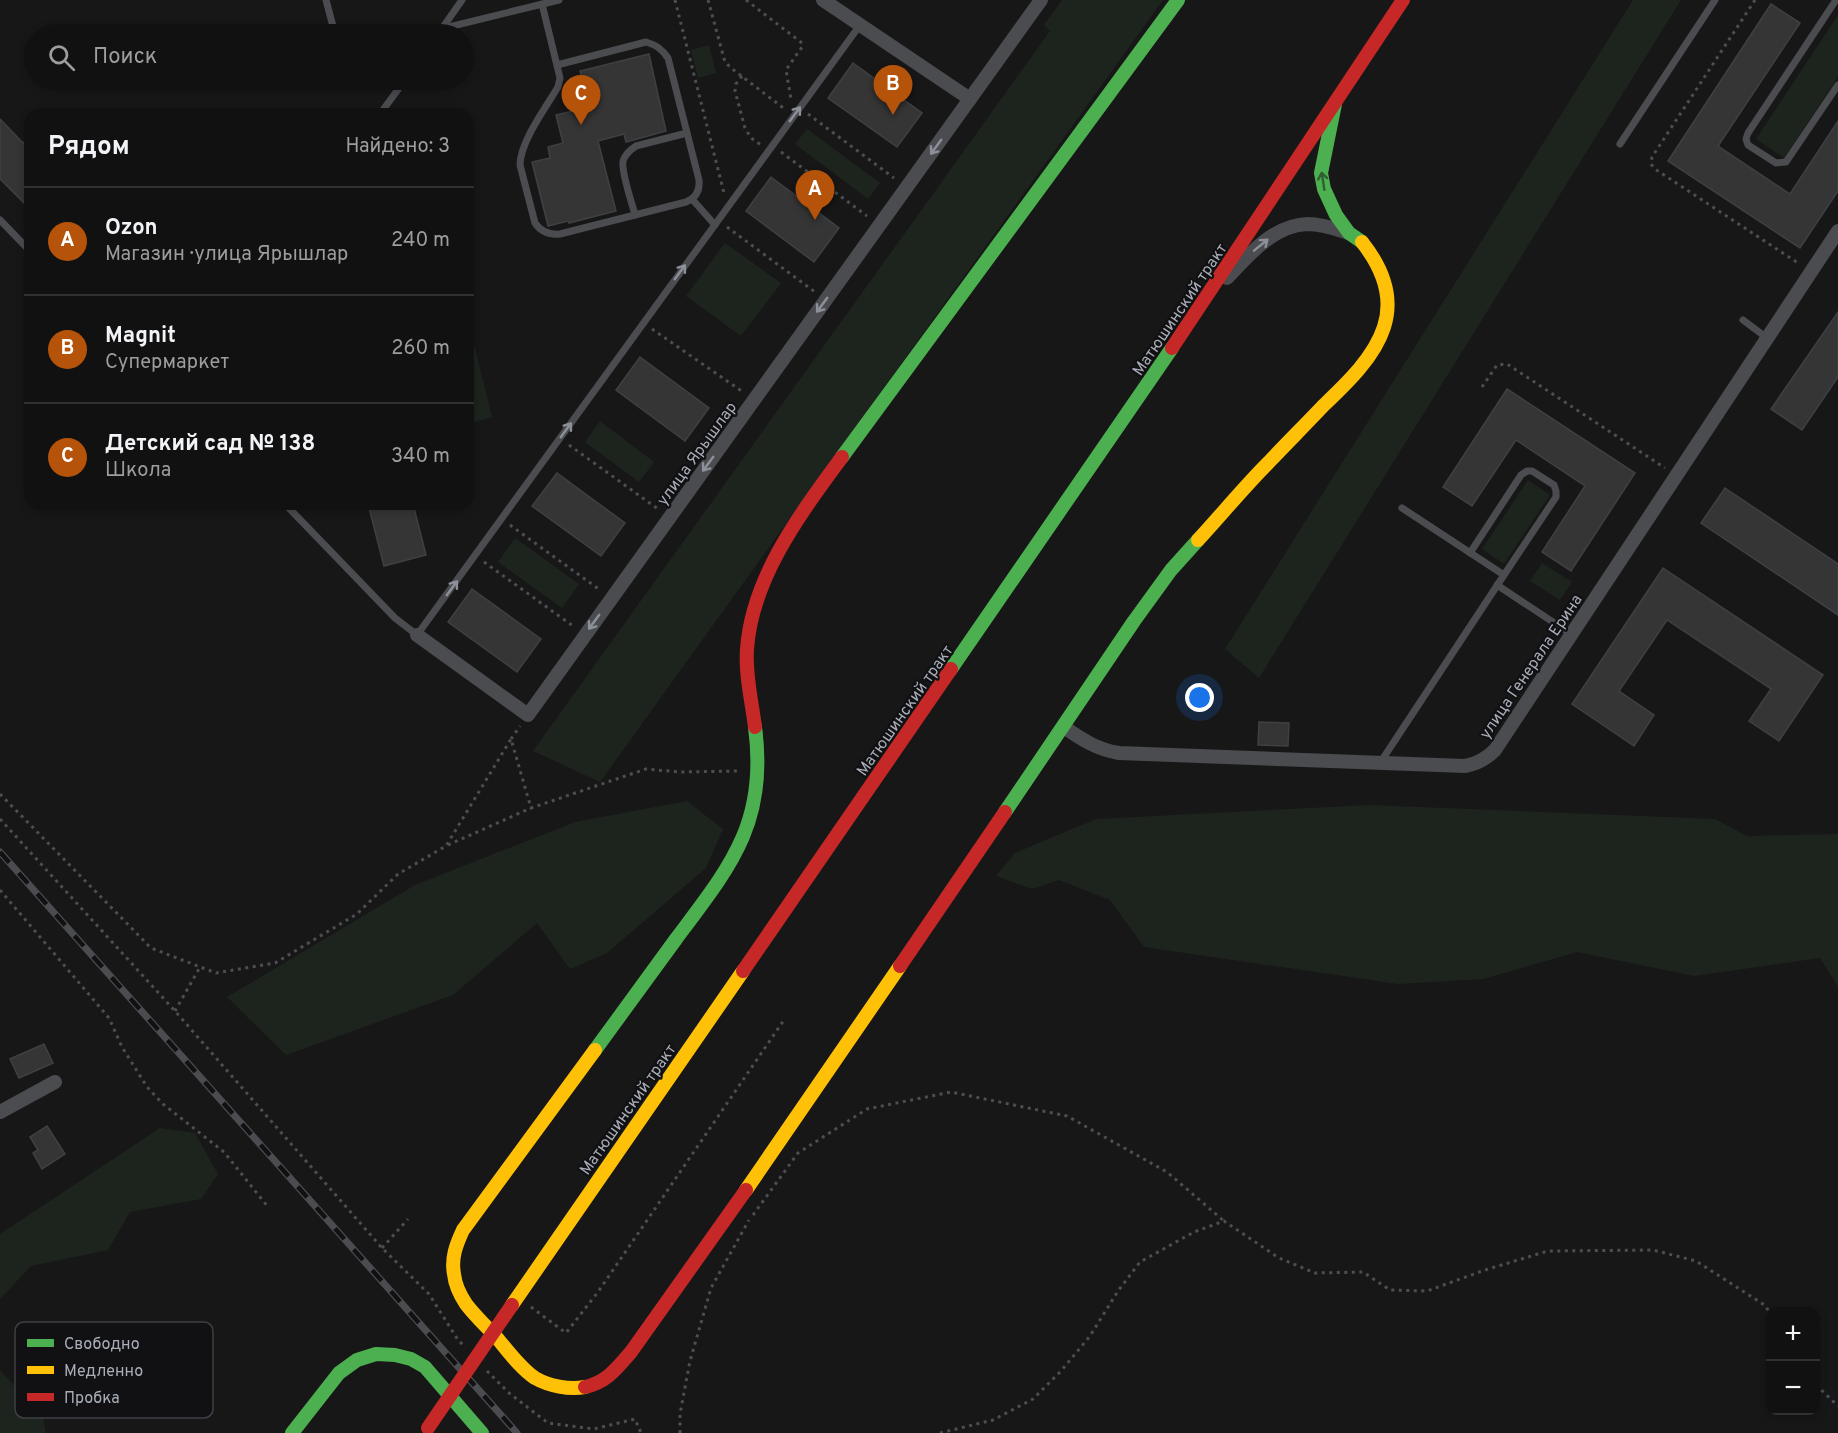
<!DOCTYPE html>
<html lang="ru">
<head>
<meta charset="utf-8">
<style>
  :root { --surface:#111; --page:#1e1f1f; --text:#f1f3f6; --muted:#9c9d9f; --line:#303131; --accent:#b45309 }
  body { margin:0; font-family:Overpass,sans-serif; background:var(--page); color:var(--text) }
  .controls { position:absolute; right:18px; bottom:18px; display:grid; overflow:hidden; border-radius:12px; box-shadow:0 3px 9px #0003 }
  .controls button { width:54px; height:54px; display:grid; place-items:center; padding:0; border:0; border-bottom:2px solid var(--line); background:var(--surface); color:var(--text); font:30px sans-serif }
  .you { position:absolute; left:1200px; top:698px; width:21px; height:21px; margin:-15px; border:4px solid #fff; border-radius:50%; background:#1a73e8; box-shadow:0 0 0 9px #1a73e833 }
  .badge { display:grid; place-items:center; width:39px; height:39px; border-radius:50%; background:var(--accent); color:#fff; font-size:20px; font-weight:700 }
  .pin { position:absolute; translate:-50% -50px; filter:drop-shadow(0 2px 3px #0008) }
  .pin::after { content:''; position:absolute; top:32px; width:21px; height:18px; background:inherit; clip-path:polygon(0 0,100% 0,50% 100%) }
  .list { margin:0; padding:0; list-style:none }
  h2 { display:flex; justify-content:space-between; align-items:center; height:78px; margin:0; padding:0 24px; font-size:26px }
  h2 small { font-size:20px; font-weight:400; color:var(--muted) }
  .list li { display:grid; grid-template-columns:39px 1fr auto; gap:18px; align-items:center; box-sizing:border-box; height:108px; padding:0 24px; border-top:2px solid var(--line) }
  .list b { display:block; font-size:22px; white-space:nowrap }
  .list p { margin:0; font-size:20px; white-space:nowrap; color:var(--muted) }
  .list em { font-size:20px; font-style:normal; color:var(--muted) }
  .icon { flex:none; width:33px; height:33px; fill:none; stroke:currentColor; stroke-width:2; stroke-linecap:round; stroke-linejoin:round }
  .map { position:relative; flex:none; width:1838px; height:1433px; overflow:hidden }
  .search { position:absolute; background:var(--surface); box-shadow:0 3px 9px #0003; left:24px; top:24px; width:450px; height:66px; display:flex; align-items:center; gap:15px; box-sizing:border-box; padding:0 21px; border-radius:33px; color:var(--muted); font-size:22px }
  .panel { position:absolute; background:var(--surface); box-shadow:0 3px 9px #0003; left:24px; top:108px; width:450px; height:402px; border-radius:18px }
  .map>svg:first-child { display:block }
</style>
</head>
<body>
<div class="map">
<svg width="1838" height="1433" viewBox="0 0 1838 1433">
  <rect width="100%" height="100%" fill="#171717"/>
  <g fill="#1d241e">
    <polygon points="1062,0 1163,0 600,782 533,751 1050,31 1044,25"/>
    <polygon points="1633,0 1681,0 1259,678 1225,649"/>
    <polygon points="1838,15 1838,77 1784,158 1756,139"/>
    <polygon points="709,45 716,73 698,78 691,50"/>
    <polygon points="807,129 880,183 868,199 795,144"/>
    <polygon points="725,243 781,283 741,336 686,296"/>
    <polygon points="468,320 492,417 468,424"/>
    <polygon points="600,421 654,462 639,482 585,442"/>
    <polygon points="1528,480 1550,495 1504,564 1482,549"/>
    <polygon points="515,538 579,584 562,608 498,562"/>
    <polygon points="1542,563 1572,582 1560,600 1530,581"/>
    <polygon points="687,801 723,829 706,868 607,953 570,969 537,923 453,995 286,1055 227,997 415,885 575,822"/>
    <polygon points="1369,805 1715,819 1747,836 1838,834 1838,987 1820,958 1694,976 1577,952 1483,979 1398,984 1144,947 1110,900 1059,880 1032,889 996,876 1015,853 1096,819"/>
    <polygon points="160,1128 195,1133 218,1174 201,1199 130,1212 108,1250 31,1266 0,1299 0,1234"/>
    <polygon points="0,1370 43,1418 46,1433 0,1433"/>
  </g>
  <g fill="#353536" stroke="#3f4043" stroke-width="1.5">
    <polygon points="1771,4 1800,23 1718,146 1790,194 1838,121 1838,191 1800,248 1668,161"/>
    <polygon points="649,54 666,131 626,142 624,134 598,141 616,211 569,223 568,221 548,226 532,162 550,158 548,147 563,143 556,115 589,107 580,71"/>
    <polygon points="853,63 922,113 897,147 828,98"/>
    <polygon points="0,119 23,143 30,136 30,209 0,179"/>
    <polygon points="771,177 839,228 814,262 746,211"/>
    <polygon points="1838,312 1838,377 1802,430 1771,409"/>
    <polygon points="640,357 709,408 685,441 616,390"/>
    <polygon points="1507,389 1635,473 1571,571 1542,552 1585,486 1516,440 1472,506 1443,487"/>
    <polygon points="557,473 625,523 601,556 532,506"/>
    <polygon points="1725,488 1838,564 1838,615 1701,523"/>
    <polygon points="368,504 413,504 426,555 384,566"/>
    <polygon points="1663,568 1823,675 1779,741 1749,721 1771,689 1667,620 1619,691 1654,715 1634,746 1572,704"/>
    <polygon points="472,589 541,639 517,672 448,622"/>
    <polygon points="1259,722 1289,723 1288,746 1258,745"/>
    <polygon points="44,1044 53,1063 19,1078 10,1059"/>
    <polygon points="47,1126 65,1154 42,1169 33,1153 38,1150 30,1137"/>
  </g>
  <g fill="none" stroke-linecap="round" stroke-linejoin="round">
    <g stroke="#4d4e52" stroke-width="3" stroke-dasharray="3 4.5" stroke-linecap="butt">
      <polyline points="675,0 724,193"/>
      <polyline points="708,0 725,62 731,68 786,110"/>
      <polyline points="746,0 802,43 802,47 786,70 791,99"/>
      <polyline points="1755,0 1652,157 1651,164 1655,169 1798,263"/>
      <polyline points="742,76 736,84 735,91 745,128 751,138 761,145"/>
      <polyline points="808,114 894,178"/>
      <polyline points="781,152 867,216"/>
      <polyline points="727,227 815,292"/>
      <polyline points="652,329 743,392"/>
      <polyline points="1482,387 1497,365 1507,364 1665,468"/>
      <polyline points="569,445 658,509"/>
      <polyline points="510,525 600,590"/>
      <polyline points="484,562 573,626"/>
      <polyline points="511,739 520,726"/>
      <polyline points="0,794 151,948 216,973 275,963 357,914 398,874 446,846 511,739 531,808 646,769 680,772 741,771"/>
      <polyline points="0,819 175,1011 382,1248 429,1294 458,1340 464,1346"/>
      <polyline points="448,845 531,808"/>
      <polyline points="0,890 109,1018 122,1047 147,1087 163,1104 224,1152 268,1207"/>
      <polyline points="175,1011 200,967"/>
      <polyline points="753,1215 798,1153 867,1109 951,1092 1067,1116 1167,1172 1224,1221"/>
      <polyline points="382,1248 408,1219"/>
      <polyline points="531,1307 566,1333 598,1292 784,1020"/>
      <polyline points="487,1371 509,1393 548,1423 594,1429 635,1419 641,1433"/>
      <polyline points="1816,1385 1838,1406"/>
      <polyline points="680,1433 680,1414 690,1361 711,1288 749,1220"/>
      <polyline points="940,1433 993,1420 1033,1399 1061,1371 1090,1336 1118,1291 1140,1262 1194,1232 1224,1221 1279,1258 1315,1273 1363,1272 1390,1290 1427,1291 1485,1270 1548,1251 1653,1250 1696,1261 1766,1306 1770,1315"/>
    </g>
    <g stroke="#4b4c50" stroke-width="7">
      <polyline points="326,0 335,34"/>
      <polyline points="1836,0 1748,133 1746,139 1748,145 1776,163 1786,162 1838,85"/>
      <path d="M542,4L560,78L558,87C546,107 520,142 520,165L535,223C541,232 549,235 560,234L686,202C696,198 700,190 699,180L668,58C662,49 656,45 646,42L557,65"/>
      <polyline points="441,30 462,0"/>
      <polyline points="420,34 559,0"/>
      <polyline points="380,114 405,80"/>
      <polyline points="1620,144 1715,0"/>
      <polyline points="692,199 715,225"/>
      <path d="M635,215C632,203 621,172 623,161C625,154 630,150 636,146L687,133"/>
      <polyline points="0,220 30,251"/>
      <polyline points="1743,320 1767,338"/>
      <polyline points="285,504 395,618 417,635 860,25"/>
      <polyline points="1470,553 1521,475 1527,471 1532,471 1554,485 1556,491 1556,497 1504,575"/>
      <polyline points="1497,585 1571,634"/>
      <polyline points="1380,763 1504,575 1402,508"/>
    </g>
    <g stroke="#4b4c50" stroke-width="14">
      <polyline points="823,0 970,99"/>
      <path d="M1227,278C1249,255 1273,225 1308,224C1322,224 1336,229 1349,233"/>
      <polyline points="417,635 528,715 1041,0"/>
      <path d="M1064,727C1081,739 1098,750 1119,753L1465,766C1477,764 1486,759 1495,750L1838,231"/>
      <polyline points="0,1112 55,1082"/>
    </g>
    <g stroke="#4caf50" stroke-width="14">
      <polyline points="1335,104 1321,173 1324,189 1336,215 1349,233 1362,242"/>
      <polyline points="842,457 1178,0"/>
      <polyline points="951,669 1172,348"/>
      <polyline points="1005,812 1134,621 1171,570 1198,540"/>
      <path d="M595,1050C622,1013 649,976 676,939C730,867 768,823 755,727"/>
      <polyline points="292,1433 339,1373 357,1360 376,1354 395,1355 411,1359 425,1367 482,1433"/>
    </g>
    <g stroke="#ffc107" stroke-width="14">
      <path d="M1198,540C1222,514 1244,487 1269,462C1287,443 1305,425 1323,406C1346,384 1374,358 1384,327C1394,296 1381,266 1362,242"/>
      <polyline points="746,1190 900,966"/>
      <polyline points="512,1305 743,971"/>
      <path d="M585,1387C569,1390 549,1386 535,1378C521,1369 508,1351 497,1338C487,1327 475,1316 466,1304C460,1295 455,1284 454,1274C451,1258 456,1245 463,1230L595,1050"/>
    </g>
    <g stroke="#c62828" stroke-width="14">
      <polyline points="1172,348 1403,0"/>
      <path d="M755,727C752,702 745,675 747,649C752,577 801,513 842,457"/>
      <polyline points="900,966 1005,812"/>
      <polyline points="743,971 951,669"/>
      <path d="M585,1387C607,1382 616,1369 631,1352L746,1190"/>
    </g>
    <defs>
      <polyline id="rail" points="0,852 517,1433"/>
    </defs>
    <use href="#rail" stroke="#4b4c4f" stroke-width="7"/>
    <use href="#rail" stroke="#111113" stroke-width="4.5" stroke-dasharray="14" stroke-linecap="butt"/>
    <polyline stroke="#c62828" stroke-width="14" points="428,1428 512,1305"/>
  </g>
  <defs><path id="oneway-shaft" d="M-6 0H5M1.5-3L5.5 0L1.5 3" fill="none" stroke-width="1.6" stroke-linecap="round" stroke-linejoin="round" transform="scale(1.5)"/></defs>
  <g stroke="#8c9099">
    <use href="#oneway-shaft" transform="translate(795 114) rotate(-54)"/>
    <use href="#oneway-shaft" transform="translate(936 147) rotate(126)"/>
    <use href="#oneway-shaft" transform="translate(1261 245) rotate(-39)"/>
    <use href="#oneway-shaft" transform="translate(680 272) rotate(-54)"/>
    <use href="#oneway-shaft" transform="translate(822 305) rotate(126)"/>
    <use href="#oneway-shaft" transform="translate(566 430) rotate(-54)"/>
    <use href="#oneway-shaft" transform="translate(708 464) rotate(126)"/>
    <use href="#oneway-shaft" transform="translate(452 588) rotate(-54)"/>
    <use href="#oneway-shaft" transform="translate(594 622) rotate(126)"/>
  </g>
  <use stroke="#2e6032" href="#oneway-shaft" transform="translate(1323 181) rotate(-99)"/>
  <g text-anchor="middle" stroke-width="4.5" stroke-linejoin="round" paint-order="stroke">
    <g font-size="16" fill="#a8adb8" stroke="#111113">
      <text transform="translate(1179 309) rotate(-56)" y="6">Матюшинский тракт</text>
      <text transform="translate(696 453) rotate(-54)" y="6">улица Ярышлар</text>
      <text transform="translate(1530 666) rotate(-56)" y="6">улица Генерала Ерина</text>
      <text transform="translate(904 710) rotate(-55)" y="6">Матюшинский тракт</text>
      <text transform="translate(627 1109) rotate(-55)" y="6">Матюшинский тракт</text>
    </g>
  </g>
  <rect x="15" y="1322" width="198" height="96" rx="9" fill="#111113" stroke="#3e4045" stroke-width="1.5"/>
  <rect x="27" y="1339" width="27" height="8" fill="#4caf50"/>
  <rect x="27" y="1366" width="27" height="8" fill="#ffc107"/>
  <rect x="27" y="1393" width="27" height="8" fill="#c62828"/>
  <g font-size="16" fill="#a8adb8">
    <text x="64" y="1349">Свободно</text>
    <text x="64" y="1376">Медленно</text>
    <text x="64" y="1403">Пробка</text>
  </g>
</svg>
<div class="controls">
<button>+</button>
<button>−</button>
</div>
<div class="you"></div>
<div class="pin badge" style="left:815px;top:220px">A</div>
<div class="pin badge" style="left:893px;top:115px">B</div>
<div class="pin badge" style="left:581px;top:125px">C</div>
<div class="search"><svg class="icon" aria-label="search" viewBox="0 0 24 24"><circle cx="10" cy="10" r="6"/><path d="M15 15l6 6"/></svg>Поиск</div>
<section class="panel">
<h2>Рядом<small>Найдено: 3</small></h2>
<ul class="list">
<li><span class="badge">A</span><div><b>Ozon</b><p>Магазин · улица Ярышлар</p></div><em>240 m</em></li>
<li><span class="badge">B</span><div><b>Magnit</b><p>Супермаркет</p></div><em>260 m</em></li>
<li><span class="badge">C</span><div><b>Детский сад № 138</b><p>Школа</p></div><em>340 m</em></li>
</ul>
</section>
</div>
</body>
</html>
